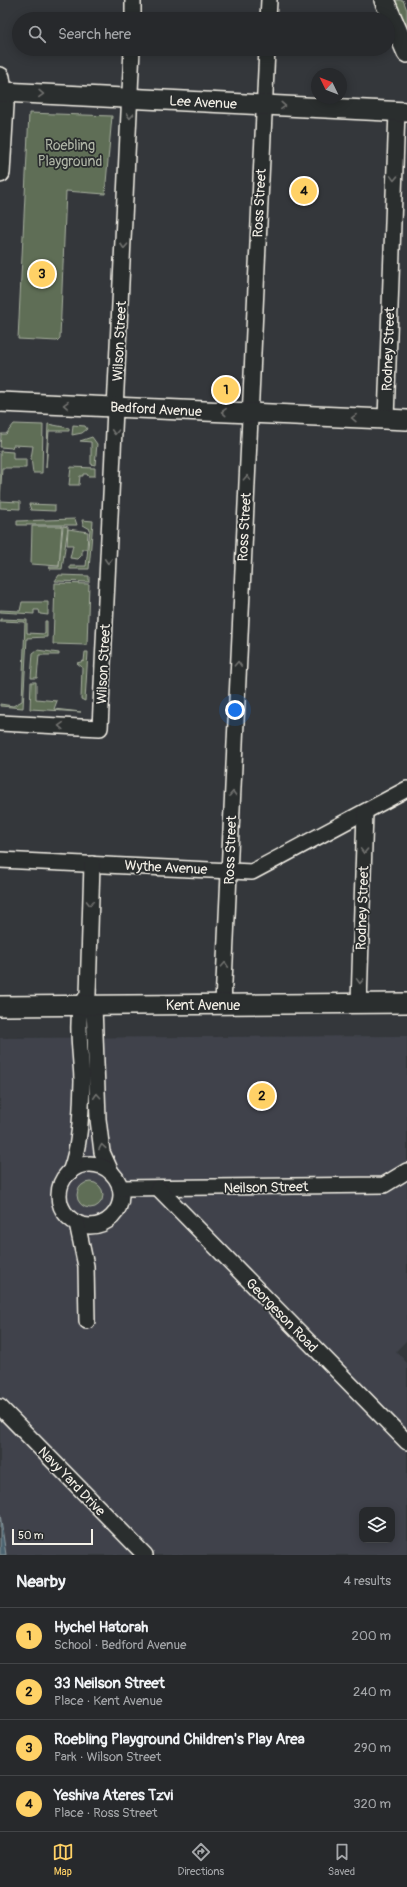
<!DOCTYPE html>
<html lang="en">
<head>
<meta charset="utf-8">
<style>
  :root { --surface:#27292c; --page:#2f3134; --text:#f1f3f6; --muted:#a4a6a9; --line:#434548; --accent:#ffd166 }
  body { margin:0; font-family:Pangolin,sans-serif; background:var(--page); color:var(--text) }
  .controls { position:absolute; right:12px; bottom:12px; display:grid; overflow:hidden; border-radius:8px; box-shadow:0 2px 10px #0003 }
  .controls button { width:36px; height:36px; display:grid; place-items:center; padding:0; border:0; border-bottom:1px solid var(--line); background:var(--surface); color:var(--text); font:20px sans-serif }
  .compass { position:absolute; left:311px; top:68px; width:36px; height:36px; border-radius:50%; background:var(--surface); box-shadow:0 2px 10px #0003; rotate:313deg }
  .scale { position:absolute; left:12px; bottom:10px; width:81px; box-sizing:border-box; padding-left:4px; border:2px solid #f4f1e8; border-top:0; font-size:11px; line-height:14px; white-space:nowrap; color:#f4f1e8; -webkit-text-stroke:3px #2a2d2e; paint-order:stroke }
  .you { position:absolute; left:235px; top:710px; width:14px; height:14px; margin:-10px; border:3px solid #fff; border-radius:50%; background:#1a73e8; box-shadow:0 0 0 6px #1a73e833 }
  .badge { display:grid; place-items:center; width:26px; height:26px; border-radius:50%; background:var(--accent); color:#111; font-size:13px; font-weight:700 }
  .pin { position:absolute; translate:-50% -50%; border:2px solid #fff; box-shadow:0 1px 4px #0006 }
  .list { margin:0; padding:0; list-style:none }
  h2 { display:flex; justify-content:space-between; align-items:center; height:52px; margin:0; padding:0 16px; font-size:17px }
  h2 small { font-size:13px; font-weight:400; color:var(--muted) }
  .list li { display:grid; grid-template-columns:26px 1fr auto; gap:12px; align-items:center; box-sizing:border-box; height:56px; padding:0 16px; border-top:1px solid var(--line) }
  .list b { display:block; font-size:15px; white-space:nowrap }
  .list p { margin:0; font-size:13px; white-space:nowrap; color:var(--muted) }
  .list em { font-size:13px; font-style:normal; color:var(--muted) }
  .icon { flex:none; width:22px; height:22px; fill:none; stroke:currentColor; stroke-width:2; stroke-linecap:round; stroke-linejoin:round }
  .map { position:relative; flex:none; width:407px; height:1555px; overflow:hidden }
  .search { position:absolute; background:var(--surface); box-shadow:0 2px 10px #0003; left:12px; right:12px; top:12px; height:44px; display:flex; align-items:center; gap:10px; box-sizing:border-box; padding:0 14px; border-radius:22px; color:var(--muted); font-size:15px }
  .sheet { height:276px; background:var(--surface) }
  nav { display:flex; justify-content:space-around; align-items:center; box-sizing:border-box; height:56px; border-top:1px solid var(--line); background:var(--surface); font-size:11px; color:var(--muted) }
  nav a { display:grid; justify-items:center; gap:2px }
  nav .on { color:var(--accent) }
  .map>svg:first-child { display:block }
</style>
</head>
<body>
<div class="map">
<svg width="407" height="1555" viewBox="0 0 407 1555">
  <rect width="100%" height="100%" fill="#34373b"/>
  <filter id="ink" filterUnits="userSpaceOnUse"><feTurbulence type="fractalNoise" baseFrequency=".025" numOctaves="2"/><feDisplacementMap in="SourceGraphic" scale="8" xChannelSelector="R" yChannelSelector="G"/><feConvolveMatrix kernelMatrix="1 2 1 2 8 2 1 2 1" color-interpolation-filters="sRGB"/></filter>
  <g filter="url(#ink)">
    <path fill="#40434b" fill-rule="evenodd" d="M407,1036V1340L396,1351L407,1363V1555H0V1038ZM362,1510H392V1540H362Z"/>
    <g fill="#5e6e57" stroke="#a9b0a0">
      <polygon points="394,0 403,0 407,10 407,29"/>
      <polygon points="29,113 112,116 105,194 66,191 60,338 57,341 18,339"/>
      <polygon points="14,424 43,425 42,473 33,473 31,458 33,446 13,445 12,448 0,447 1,434 6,434"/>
      <polygon points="48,424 69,428 69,431 49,431 46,468"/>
      <polygon points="73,425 85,426 87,429 82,433 72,435"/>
      <polygon points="92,437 97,444 95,465 91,464 91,442 80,441"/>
      <polygon points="0,451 13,452 13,459 26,459 26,468 2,468 0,501 20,502 20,509 0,508"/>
      <polygon points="71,467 95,468 95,476 88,476 87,474 83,474 83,476 80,476 79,485 69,485"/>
      <polygon points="29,504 55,505 55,511 31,510"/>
      <polygon points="75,519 77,525 17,525 17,521"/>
      <polygon points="82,520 93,521 89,569 70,569 70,566 86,566 90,529 83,525"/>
      <polygon points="32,526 62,526 59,566 31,564"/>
      <polygon points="63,526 68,527 62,569 50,569 49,567 59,567"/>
      <polygon points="68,529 88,532 87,549 82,549 82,555 78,559 70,558 73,545 67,545"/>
      <polygon points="59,575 89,576 89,582 55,581"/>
      <polygon points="55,583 89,584 87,645 53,644"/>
      <polygon points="22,602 48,602 48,615 40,614 39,610 34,610 34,614 0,612 0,610 20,611"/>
      <polygon points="0,619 27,620 27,633 45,634 45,621 47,621 47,637 27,638 23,708 0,706 0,704 13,706 22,701 25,622 0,621"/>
      <polygon points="37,650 59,653 59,655 39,655 37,678 31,678 33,653"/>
      <polygon points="85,652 88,652 85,701 81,699 82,667 77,663 84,661"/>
      <polygon points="31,682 36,682 36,699 57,701 54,709 81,712 30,709"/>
      <circle cx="90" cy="1195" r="13"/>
    </g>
    <polygon fill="#4b6470" stroke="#8f9ca0" points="0,1514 6,1555 0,1555"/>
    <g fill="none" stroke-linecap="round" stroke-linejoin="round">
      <defs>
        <g id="minor">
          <polyline points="133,19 133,0"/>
          <polyline points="268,19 269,0"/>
          <polyline points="386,419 397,111"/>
          <polyline points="0,723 100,728 132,49"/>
          <polyline points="0,860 252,872 407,789"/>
          <polyline points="359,1003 365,812"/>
          <polyline points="223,1004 267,49"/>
          <polyline points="94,1006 98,1119 102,1152 111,1172"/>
          <circle cx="90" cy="1195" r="31"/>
          <path d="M70,1172C81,1144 81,1110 82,1081C82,1063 75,1019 82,1005C83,1001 86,998 88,994L92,864"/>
          <polyline points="120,1188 384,1185 407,1171"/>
          <polyline points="158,1188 407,1442"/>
          <polyline points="77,1223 86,1266 87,1321"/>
          <polyline points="0,1407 145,1555"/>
        </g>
        <g id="major">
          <polyline points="384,0 407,53"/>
          <polyline points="0,77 4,105 0,173"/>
          <polyline points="2,92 407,112"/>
          <polyline points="0,402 407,420"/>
          <polyline points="0,1006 407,1003"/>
        </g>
      </defs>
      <use href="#minor" stroke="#f4f1e8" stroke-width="18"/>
      <use href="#major" stroke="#f4f1e8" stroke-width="22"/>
      <use href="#minor" stroke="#2a2d2e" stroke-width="15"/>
      <use href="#major" stroke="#2a2d2e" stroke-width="19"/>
    </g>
    <defs><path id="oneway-chevron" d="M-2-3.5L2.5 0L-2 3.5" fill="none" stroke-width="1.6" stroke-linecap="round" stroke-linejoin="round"/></defs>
    <g stroke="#71726f">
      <use href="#oneway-chevron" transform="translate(41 94) rotate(2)"/>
      <use href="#oneway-chevron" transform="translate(283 106) rotate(3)"/>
      <use href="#oneway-chevron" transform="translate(130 116) rotate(93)"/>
      <use href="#oneway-chevron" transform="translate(394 178) rotate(92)"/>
      <use href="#oneway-chevron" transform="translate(124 246) rotate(93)"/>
      <use href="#oneway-chevron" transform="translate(66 405) rotate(-178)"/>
      <use href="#oneway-chevron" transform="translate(224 412) rotate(-177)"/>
      <use href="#oneway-chevron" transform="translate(354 418) rotate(-178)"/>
      <use href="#oneway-chevron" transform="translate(115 432) rotate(93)"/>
      <use href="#oneway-chevron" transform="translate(247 478) rotate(-87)"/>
      <use href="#oneway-chevron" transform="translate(108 561) rotate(93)"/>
      <use href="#oneway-chevron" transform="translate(238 664) rotate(-87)"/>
      <use href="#oneway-chevron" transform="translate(61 726) rotate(-177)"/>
      <use href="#oneway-chevron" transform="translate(233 794) rotate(-88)"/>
      <use href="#oneway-chevron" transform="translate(364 851) rotate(92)"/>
      <use href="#oneway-chevron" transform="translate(90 903) rotate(91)"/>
      <use href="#oneway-chevron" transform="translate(225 965) rotate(-87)"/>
      <use href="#oneway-chevron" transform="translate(360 981) rotate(92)"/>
      <use href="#oneway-chevron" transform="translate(97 1096) rotate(-94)"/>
      <use href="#oneway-chevron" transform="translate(102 1147) rotate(-99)"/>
    </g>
  </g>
  <g text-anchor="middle" stroke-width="3.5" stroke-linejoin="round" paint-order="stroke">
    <g font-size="14" fill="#f4f1e8" stroke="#2a2d2e">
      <text transform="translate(203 102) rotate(3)" y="5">Lee Avenue</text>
      <text transform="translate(259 203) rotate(-87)" y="5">Ross Street</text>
      <text transform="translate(119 341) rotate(-87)" y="5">Wilson Street</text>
      <text transform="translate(388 349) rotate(-88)" y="5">Rodney Street</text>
      <text transform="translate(156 409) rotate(3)" y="5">Bedford Avenue</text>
      <text transform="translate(244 527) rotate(-87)" y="5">Ross Street</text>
      <text transform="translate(103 664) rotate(-87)" y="5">Wilson Street</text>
      <text transform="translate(230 850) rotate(-88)" y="5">Ross Street</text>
      <text transform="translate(166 867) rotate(3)" y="5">Wythe Avenue</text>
      <text transform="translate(362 908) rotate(-88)" y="5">Rodney Street</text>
      <text x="203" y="1010">Kent Avenue</text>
      <text transform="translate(266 1187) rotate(-1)" y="5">Neilson Street</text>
      <text transform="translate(282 1315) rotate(46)" y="5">Georgeson Road</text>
      <text transform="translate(72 1481) rotate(46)" y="5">Navy Yard Drive</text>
    </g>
    <g font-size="14" fill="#b0b6a7" stroke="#2a2d2e">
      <text x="70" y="150">Roebling<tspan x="70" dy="16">Playground</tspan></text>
    </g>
  </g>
</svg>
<div class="controls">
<button><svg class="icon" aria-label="layers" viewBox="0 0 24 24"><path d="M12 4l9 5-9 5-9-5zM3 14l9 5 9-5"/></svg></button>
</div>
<svg class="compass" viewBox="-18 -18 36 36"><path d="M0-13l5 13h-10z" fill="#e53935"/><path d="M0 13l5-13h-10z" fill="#a4a6a9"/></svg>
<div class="scale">50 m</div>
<div class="you"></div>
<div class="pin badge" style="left:226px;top:390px">1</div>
<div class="pin badge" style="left:262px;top:1096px">2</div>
<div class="pin badge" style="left:42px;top:274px">3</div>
<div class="pin badge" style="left:304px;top:191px">4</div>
<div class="search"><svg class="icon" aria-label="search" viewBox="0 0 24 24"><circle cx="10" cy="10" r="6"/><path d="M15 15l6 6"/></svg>Search here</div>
</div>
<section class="sheet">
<h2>Nearby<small>4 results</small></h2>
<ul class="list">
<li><span class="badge">1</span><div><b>Hychel Hatorah</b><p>School · Bedford Avenue</p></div><em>200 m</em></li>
<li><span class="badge">2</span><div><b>33 Neilson Street</b><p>Place · Kent Avenue</p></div><em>240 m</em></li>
<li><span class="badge">3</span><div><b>Roebling Playground Children's Play Area</b><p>Park · Wilson Street</p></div><em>290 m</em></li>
<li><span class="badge">4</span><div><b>Yeshiva Ateres Tzvi</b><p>Place · Ross Street</p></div><em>320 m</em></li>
</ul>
</section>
<nav>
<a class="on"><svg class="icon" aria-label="map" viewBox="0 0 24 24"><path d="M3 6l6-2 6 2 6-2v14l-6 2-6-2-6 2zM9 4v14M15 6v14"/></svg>Map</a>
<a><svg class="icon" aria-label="directions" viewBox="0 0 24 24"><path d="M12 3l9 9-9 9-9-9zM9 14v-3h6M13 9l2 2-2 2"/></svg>Directions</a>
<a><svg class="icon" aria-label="saved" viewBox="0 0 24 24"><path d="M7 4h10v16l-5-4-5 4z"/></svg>Saved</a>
</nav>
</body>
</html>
